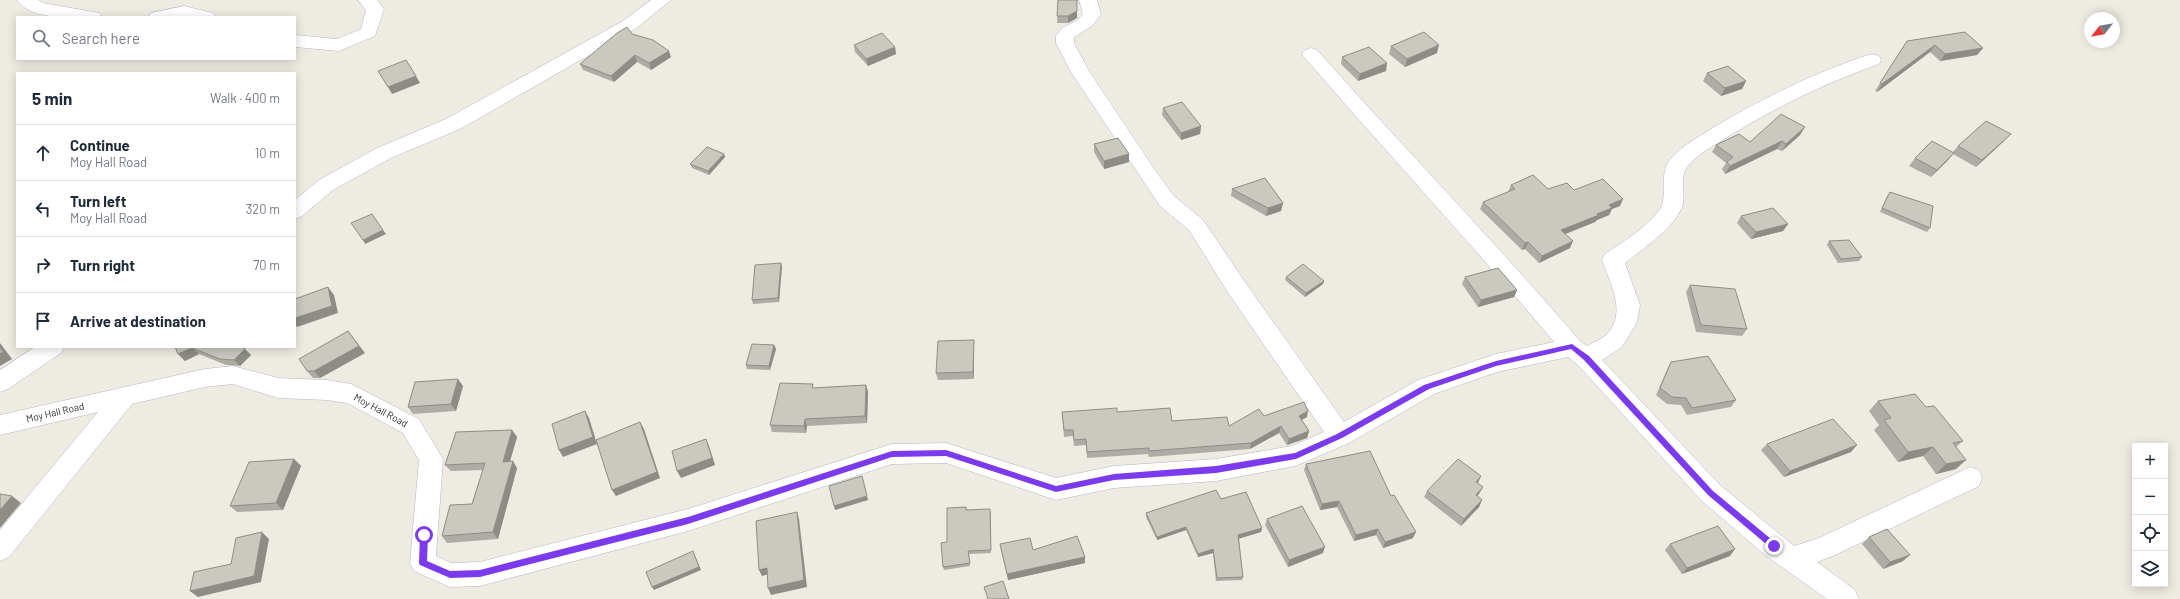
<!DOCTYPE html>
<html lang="en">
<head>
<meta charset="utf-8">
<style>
  :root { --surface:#fff; --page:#f2f2f3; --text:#1f2937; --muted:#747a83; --line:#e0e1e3 }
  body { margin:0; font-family:Barlow,sans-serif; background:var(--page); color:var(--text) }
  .controls { position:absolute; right:12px; bottom:12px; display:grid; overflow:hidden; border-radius:0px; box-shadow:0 2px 10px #0003 }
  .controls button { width:36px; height:36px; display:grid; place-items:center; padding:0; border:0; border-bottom:1px solid var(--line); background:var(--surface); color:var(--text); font:20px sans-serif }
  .compass { position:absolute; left:2084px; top:12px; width:36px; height:36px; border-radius:50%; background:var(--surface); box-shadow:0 2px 10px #0003; rotate:239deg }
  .stop { position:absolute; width:12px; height:12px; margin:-9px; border:3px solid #7c3aed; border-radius:50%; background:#fff }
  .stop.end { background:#7c3aed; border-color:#fff; box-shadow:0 1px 4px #0008 }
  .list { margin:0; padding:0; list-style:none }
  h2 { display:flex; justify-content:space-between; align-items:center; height:52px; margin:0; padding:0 16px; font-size:17px }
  h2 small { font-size:13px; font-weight:400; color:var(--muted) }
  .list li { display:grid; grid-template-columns:26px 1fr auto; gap:12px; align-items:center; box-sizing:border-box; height:56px; padding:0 16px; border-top:1px solid var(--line) }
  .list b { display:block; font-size:15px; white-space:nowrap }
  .list p { margin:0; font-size:13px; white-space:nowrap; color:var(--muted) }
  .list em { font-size:13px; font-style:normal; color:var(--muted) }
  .icon { flex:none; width:22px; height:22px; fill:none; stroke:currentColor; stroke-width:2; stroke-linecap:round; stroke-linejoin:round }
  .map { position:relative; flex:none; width:2180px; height:599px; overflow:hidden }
  .search { position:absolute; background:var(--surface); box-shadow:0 2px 10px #0003; left:16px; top:16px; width:280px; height:44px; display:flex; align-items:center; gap:10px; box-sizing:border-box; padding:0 14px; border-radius:0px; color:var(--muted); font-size:15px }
  .panel { position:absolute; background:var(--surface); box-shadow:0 2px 10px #0003; left:16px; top:72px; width:280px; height:276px; border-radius:0px }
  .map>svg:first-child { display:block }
</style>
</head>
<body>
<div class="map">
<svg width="2180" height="599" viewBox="0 0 2180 599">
  <rect width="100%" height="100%" fill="#eeebe2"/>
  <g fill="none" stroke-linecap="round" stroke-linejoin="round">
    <defs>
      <g id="minor">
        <path d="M17,0H38L43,3L99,13L102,17C78,17 32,22 17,0Z"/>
        <polygon points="358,0 377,0 384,9 375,36 339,51 295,47 295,35 337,39 361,29 366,10"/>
        <polygon points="651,0 671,0 635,29 460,129 391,158 333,190 302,216 295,219 295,200 319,180 377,148 446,119 623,21"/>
        <path d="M1079,0H1097L1101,14L1092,26L1074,37V43L1089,71L1157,173L1174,196L1203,220L1245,282L1344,422L1418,380L1496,354L1554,342C1473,245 1387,153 1305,58L1302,54L1305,50L1311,48L1317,50C1404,148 1495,242 1580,341L1587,346C1593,343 1601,339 1606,335C1628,314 1610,283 1602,260L1605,254C1620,244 1660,219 1663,202C1665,189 1661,172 1669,161C1680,147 1698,137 1713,128C1763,98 1810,75 1865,56L1872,54L1879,56L1881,60L1879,64C1823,84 1776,107 1726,138C1713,146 1696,155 1687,167C1680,177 1685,192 1683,203C1679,225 1642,249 1625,263L1640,305L1637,322L1622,347L1602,360L1720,485L1794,546L1819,538L1970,467L1979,470L1982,478L1979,486L1835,555L1817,562L1855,590L1859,599H1827L1765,555L1702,501L1578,365L1568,357L1497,372L1434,394L1349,443L1295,466L1216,481L1114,488L1056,500L946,463L892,464L688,531L480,586L450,587L414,571L410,563L419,460L403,433L347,403L327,400L278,398L233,384L205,387L132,404L9,557L0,561V530L98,412L0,435V415L205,369L233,366L278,378L327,380L351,384L419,419L443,459L436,556L451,563L480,562L688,509L892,444L946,443L1056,478L1114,466L1216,459L1292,446L1324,432L1229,294L1189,230L1160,206L1071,72L1056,43V36L1062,28L1076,21L1083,14Z"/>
        <polygon points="184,6 213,13 216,17 148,17 151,13"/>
        <polygon points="35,347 64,347 61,353 8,389 0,392 0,370"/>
      </g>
    </defs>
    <use href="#minor" stroke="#b6b6c0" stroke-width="1"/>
    <use href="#minor" fill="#fff" fill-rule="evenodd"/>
  </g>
  <g fill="#aeada5">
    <polygon points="1058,0 1077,18 1068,23 1057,23"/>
    <polygon points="632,34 671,57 651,70 637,62 614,82 583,70 580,64"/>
    <polygon points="1907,41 1983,48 1977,55 1940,61 1930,52 1877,92 1875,91"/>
    <polygon points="854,45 895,47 896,54 868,66 855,52"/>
    <polygon points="1391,46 1437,53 1405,67 1389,54"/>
    <polygon points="1342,57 1386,71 1358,81 1341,64"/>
    <polygon points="1707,73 1746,81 1742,89 1721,96 1703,81"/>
    <polygon points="1163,108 1201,126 1200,134 1181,140 1162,115"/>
    <polygon points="1800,135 1782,151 1777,149 1725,174 1722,169 1726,163 1712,152 1716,145 1750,142"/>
    <polygon points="2004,141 1976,167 1953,154 1948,160 1931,177 1909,166 1915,158 1953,152 1958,146"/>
    <polygon points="1094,144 1129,154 1129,162 1104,169 1094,152"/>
    <polygon points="724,154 725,157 709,175 692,168 690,164"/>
    <polygon points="1511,185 1548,189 1574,190 1620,206 1612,209 1609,215 1597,220 1595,222 1565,234 1570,248 1539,263 1525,249 1522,250 1480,209 1483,202 1508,192"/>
    <polygon points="1232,189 1283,203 1281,211 1266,216 1231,196"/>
    <polygon points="1890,192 1930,228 1927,232 1880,212 1887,196"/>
    <polygon points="1741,216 1788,224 1783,231 1751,239 1737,223"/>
    <polygon points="1829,241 1862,257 1859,261 1838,263 1827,245"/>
    <polygon points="782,266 779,302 753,304 752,300"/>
    <polygon points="1286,277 1324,281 1323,284 1305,297 1285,280"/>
    <polygon points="1465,277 1517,290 1514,297 1478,307 1462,284"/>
    <polygon points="1690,285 1747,329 1742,336 1696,332 1686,292"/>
    <polygon points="974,340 974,379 938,380 936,373"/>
    <polygon points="774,345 776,349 770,370 747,369 746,365"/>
    <polygon points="175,347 245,349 251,355 240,366 226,365 199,354 185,361 178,354"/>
    <polygon points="365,353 320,378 313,378 307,371"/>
    <polygon points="1671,362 1736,400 1731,407 1687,415 1681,405 1667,404 1656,395 1667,370"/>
    <polygon points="866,385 868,392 867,423 807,426 806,433 772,432 770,425 814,388"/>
    <polygon points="463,386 456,411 413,414 408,407"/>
    <polygon points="1878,401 1926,407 1963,441 1956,447 1956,469 1936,474 1923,456 1898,462 1874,430 1879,425 1869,411"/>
    <polygon points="1062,412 1117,412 1172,421 1229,426 1264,416 1307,417 1302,420 1309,431 1307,438 1287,445 1279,433 1250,449 1149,457 1148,454 1087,458 1086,445 1074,446 1073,436 1064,437"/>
    <polygon points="512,430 517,437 510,461 517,468 498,539 447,543 442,536 472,504 483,470 451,471 445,465"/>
    <polygon points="1767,444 1851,452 1784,477 1761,450"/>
    <polygon points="294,459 301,466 283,510 237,512 230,506"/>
    <polygon points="1306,464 1391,496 1413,538 1383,548 1376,535 1354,541 1337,507 1320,510 1304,470"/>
    <polygon points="1477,483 1479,494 1477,496 1482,500 1479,507 1461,526 1424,497 1427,491"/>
    <polygon points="1221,499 1262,528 1261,532 1239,538 1243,577 1242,580 1216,581 1213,553 1198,557 1186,530 1157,540 1146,517 1146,513"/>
    <polygon points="966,507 967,510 991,512 991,553 969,554 970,566 944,570 943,567 947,542"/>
    <polygon points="1267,519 1323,553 1288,567 1265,525"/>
    <polygon points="1869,537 1903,561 1883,569 1862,544"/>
    <polygon points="1000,544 1033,550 1085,557 1085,563 1008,580 1001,550"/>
    <polygon points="1670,544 1730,556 1682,574 1665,550"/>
  </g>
  <g fill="#8d8d86">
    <polygon points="1077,0 1077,18 1068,23 1068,16"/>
    <polygon points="1439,45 1437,53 1405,67 1407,59"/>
    <polygon points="1935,45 1930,52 1877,92 1882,84"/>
    <polygon points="895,47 896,54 868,66 866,59"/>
    <polygon points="1983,48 1977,55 1940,61 1945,54"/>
    <polygon points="669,51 671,57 651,70 649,63"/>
    <polygon points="635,55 637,62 614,82 611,76"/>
    <polygon points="1387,63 1386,71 1358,81 1360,74"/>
    <polygon points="416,76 420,83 392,94 388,87"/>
    <polygon points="1746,81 1742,89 1721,96 1725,88"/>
    <polygon points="1201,126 1200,134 1181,140 1181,133"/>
    <polygon points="1805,127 1800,135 1782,151 1786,144"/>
    <polygon points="2011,134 2004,141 1976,167 1982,160"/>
    <polygon points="1782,141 1777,149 1725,174 1730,166"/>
    <polygon points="1954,153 1948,160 1931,177 1937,170"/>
    <polygon points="724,154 725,157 709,175 708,171"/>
    <polygon points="1129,154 1129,162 1104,169 1104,161"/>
    <polygon points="1623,199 1620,206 1612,209 1609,215 1597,220 1595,222 1558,237 1561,230 1597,214 1609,205"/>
    <polygon points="1283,203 1281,211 1266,216 1268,208"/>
    <polygon points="1788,224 1783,231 1751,239 1756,232"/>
    <polygon points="383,230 386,234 365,244 363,240"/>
    <polygon points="1573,241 1570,248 1539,263 1542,256"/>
    <polygon points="1528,242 1525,249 1522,250 1525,243"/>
    <polygon points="781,263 782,266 779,302 778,298"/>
    <polygon points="1324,281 1323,284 1305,297 1306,293"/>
    <polygon points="328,287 334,295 338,313 297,327 295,324 295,318"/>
    <polygon points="1517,290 1514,297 1478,307 1481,300"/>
    <polygon points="348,331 365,353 320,378 314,371"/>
    <polygon points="974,340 974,379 973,372"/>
    <polygon points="0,343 12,359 0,366"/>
    <polygon points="774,345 776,349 770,370 769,366"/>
    <polygon points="192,348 199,354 185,361 178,354"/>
    <polygon points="245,349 251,355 240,366 234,360"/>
    <polygon points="458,379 463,386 456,411 451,404"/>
    <polygon points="866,385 868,392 867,423 865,416"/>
    <polygon points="585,411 589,418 597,444 563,457 559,450"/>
    <polygon points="1308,411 1307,417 1297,422 1299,416"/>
    <polygon points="805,419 807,426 806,433 804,426"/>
    <polygon points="640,422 644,429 660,478 616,496 612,490"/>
    <polygon points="1281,426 1279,433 1250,449 1251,443"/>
    <polygon points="512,430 517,437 508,468 503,462"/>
    <polygon points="1309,431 1307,438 1287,445 1289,439"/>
    <polygon points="706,439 709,446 715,465 681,478 677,471"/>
    <polygon points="1857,445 1851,452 1784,477 1790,471"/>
    <polygon points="1933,447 1923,456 1898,462 1908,452"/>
    <polygon points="294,459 301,466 283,510 276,503"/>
    <polygon points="1966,460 1956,469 1936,474 1946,464"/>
    <polygon points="513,461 517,468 498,539 493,532"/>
    <polygon points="1481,476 1478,483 1472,489 1476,482"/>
    <polygon points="1483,487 1479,494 1472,501 1476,495"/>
    <polygon points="12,496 21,503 0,528 0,510"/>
    <polygon points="867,496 868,500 835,510 834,506"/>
    <polygon points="1482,500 1479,507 1461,526 1464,519"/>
    <polygon points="1339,501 1337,507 1320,510 1322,504"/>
    <polygon points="797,512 799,519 807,587 771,595 768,588"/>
    <polygon points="1186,527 1186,530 1157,540 1157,537"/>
    <polygon points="1262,528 1261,532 1238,539 1238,535"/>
    <polygon points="1378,529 1376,535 1354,541 1356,535"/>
    <polygon points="262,532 269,539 261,582 198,597 190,591 254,576"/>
    <polygon points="1416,532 1413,538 1383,548 1385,542"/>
    <polygon points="1325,547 1323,553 1288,567 1289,560"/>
    <polygon points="1213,549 1213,553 1198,557 1198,554"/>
    <polygon points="1735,549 1730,556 1682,574 1687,568"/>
    <polygon points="693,551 701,570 654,590 652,587"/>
    <polygon points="1910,555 1903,561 1883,569 1890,562"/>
    <polygon points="1085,557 1085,563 1008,580 1007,574"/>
    <polygon points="767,568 769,574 762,576 759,570"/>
  </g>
  <g fill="#cac9c0" stroke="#8d8d86">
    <polygon points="1058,0 1077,0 1077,11 1068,16 1057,16"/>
    <polygon points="627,27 632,34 653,40 669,51 649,63 635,55 611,76 580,64 617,33"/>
    <polygon points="1424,32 1439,45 1407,59 1391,46"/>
    <polygon points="1965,32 1983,48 1945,54 1935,45 1882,84 1880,83 1907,41"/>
    <polygon points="882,33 895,47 866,59 854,45"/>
    <polygon points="1369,47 1387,63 1360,74 1342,57"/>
    <polygon points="406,60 416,76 388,87 378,71"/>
    <polygon points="1728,66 1746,81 1725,88 1707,73"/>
    <polygon points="1182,102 1201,126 1181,133 1163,108"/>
    <polygon points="1781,114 1805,127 1786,144 1782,141 1730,166 1727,162 1733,157 1716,145 1739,134 1750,142"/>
    <polygon points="1986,121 2011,134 1982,160 1958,146"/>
    <polygon points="1118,138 1129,154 1104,161 1094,144"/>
    <polygon points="1932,141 1954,153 1937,170 1915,158"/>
    <polygon points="707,147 724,154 708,171 690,164"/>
    <polygon points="1533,175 1548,189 1567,183 1574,190 1603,179 1623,199 1609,205 1612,208 1597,214 1599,215 1561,230 1573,241 1542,256 1528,242 1525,243 1483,202 1515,189 1511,185"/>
    <polygon points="1265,178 1283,203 1268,208 1232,189"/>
    <polygon points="1890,192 1933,206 1930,228 1882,208"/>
    <polygon points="1773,208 1788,224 1756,232 1741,216"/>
    <polygon points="372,214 383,230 363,240 351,223"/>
    <polygon points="1849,240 1862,257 1841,259 1829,241"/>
    <polygon points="781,263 778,298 752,300 755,265"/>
    <polygon points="1303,264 1324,281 1306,293 1286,277"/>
    <polygon points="1498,268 1517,290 1481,300 1465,277"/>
    <polygon points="1690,285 1735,289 1747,329 1701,325"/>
    <polygon points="328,287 332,306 295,318 295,299"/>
    <polygon points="348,331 359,346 314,371 307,371 299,359"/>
    <polygon points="974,340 973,372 936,373 938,341"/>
    <polygon points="752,344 774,345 769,366 746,365"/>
    <polygon points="0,347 3,352 0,354"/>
    <polygon points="175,347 241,347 245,349 234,360 220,359 192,348 178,354"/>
    <polygon points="1708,356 1736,400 1692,408 1686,398 1672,397 1660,388 1671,362"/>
    <polygon points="458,379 451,404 408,407 415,382"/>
    <polygon points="780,383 813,384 812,388 866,385 865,416 805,419 804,426 770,425"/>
    <polygon points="1915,394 1926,407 1934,406 1963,441 1953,443 1966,460 1946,464 1933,447 1908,452 1884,420 1891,418 1878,401"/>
    <polygon points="1304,402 1308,411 1299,416 1309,431 1289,439 1281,426 1251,443 1149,451 1149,448 1087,452 1086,439 1074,440 1073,430 1064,430 1062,412 1117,408 1117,412 1170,408 1172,421 1227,417 1229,426 1259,409 1264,416"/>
    <polygon points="585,411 593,437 559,450 552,424"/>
    <polygon points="1833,419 1857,445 1790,471 1767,444"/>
    <polygon points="640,422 657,472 612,490 596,440"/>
    <polygon points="512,430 503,462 513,461 493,532 442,536 450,505 472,504 485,463 445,465 456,432"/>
    <polygon points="706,439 712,458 677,471 672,451"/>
    <polygon points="1370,451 1391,496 1394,495 1416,532 1385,542 1378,529 1356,535 1339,501 1322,504 1306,464"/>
    <polygon points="294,459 276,503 230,506 249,462"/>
    <polygon points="1458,459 1481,476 1476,482 1483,487 1476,495 1482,500 1464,519 1427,491"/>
    <polygon points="862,476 867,496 834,506 829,486"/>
    <polygon points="1216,490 1221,499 1246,492 1262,528 1238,535 1243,577 1217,578 1213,549 1198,554 1186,527 1157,537 1146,513"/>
    <polygon points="0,494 12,496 0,510"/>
    <polygon points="1302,506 1325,547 1289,560 1267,519"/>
    <polygon points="966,507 966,510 990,509 991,550 968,551 970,563 943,567 941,543 947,542 947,508"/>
    <polygon points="797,512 804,580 768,588 767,568 759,570 756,521"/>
    <polygon points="1718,526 1735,549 1687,568 1670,544"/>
    <polygon points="1887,529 1910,555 1890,562 1869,537"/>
    <polygon points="262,532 254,576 190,591 194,572 231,564 236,538"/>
    <polygon points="1077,536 1085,557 1007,574 1000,544 1030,538 1033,550"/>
    <polygon points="693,551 699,567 652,587 646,572"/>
    <polygon points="1003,581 1009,599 988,599 984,587"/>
  </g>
  <polygon fill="#7c3aed" points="1572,344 1589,356 1713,491 1777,544 1777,549 1772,549 1708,495 1584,360 1571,349 1496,366 1429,389 1342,438 1296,459 1216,473 1114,480 1056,492 946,456 892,457 688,524 480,577 450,578 420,565 419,563 420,535 424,532 428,535 427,561 450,571 480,570 688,517 892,451 946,450 1056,486 1114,474 1216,466 1295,453 1337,434 1424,385 1496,361"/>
  <g text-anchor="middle" stroke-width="4" stroke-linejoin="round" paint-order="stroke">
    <g font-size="10" fill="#2e2e2e" stroke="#fff">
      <text transform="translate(381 410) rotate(28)" y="4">Moy Hall Road</text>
      <text transform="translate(55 412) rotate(-13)" y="4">Moy Hall Road</text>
    </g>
  </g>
</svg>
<div class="controls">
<button>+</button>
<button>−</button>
<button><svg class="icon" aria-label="locate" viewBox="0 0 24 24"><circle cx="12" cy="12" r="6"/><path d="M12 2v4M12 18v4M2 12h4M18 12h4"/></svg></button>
<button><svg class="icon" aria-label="layers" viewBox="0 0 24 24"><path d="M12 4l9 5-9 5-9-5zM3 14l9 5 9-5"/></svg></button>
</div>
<svg class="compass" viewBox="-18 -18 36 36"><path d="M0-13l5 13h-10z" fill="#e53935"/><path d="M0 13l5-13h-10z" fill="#747a83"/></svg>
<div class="stop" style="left:424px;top:535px"></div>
<div class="stop end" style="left:1774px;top:546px"></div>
<div class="search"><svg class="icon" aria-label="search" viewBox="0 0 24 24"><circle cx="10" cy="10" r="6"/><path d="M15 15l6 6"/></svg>Search here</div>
<section class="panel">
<h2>5 min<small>Walk · 400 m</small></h2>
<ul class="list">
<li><svg class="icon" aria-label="ahead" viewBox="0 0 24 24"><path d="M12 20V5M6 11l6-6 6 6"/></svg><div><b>Continue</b><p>Moy Hall Road</p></div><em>10 m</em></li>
<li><svg class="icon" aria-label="left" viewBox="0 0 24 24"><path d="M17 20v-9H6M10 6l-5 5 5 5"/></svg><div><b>Turn left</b><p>Moy Hall Road</p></div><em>320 m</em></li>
<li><svg class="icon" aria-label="right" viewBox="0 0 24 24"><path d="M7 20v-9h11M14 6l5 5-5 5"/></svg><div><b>Turn right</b></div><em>70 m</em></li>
<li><svg class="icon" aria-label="arrive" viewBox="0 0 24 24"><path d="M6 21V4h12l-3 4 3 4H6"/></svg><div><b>Arrive at destination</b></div></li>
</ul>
</section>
</div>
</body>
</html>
